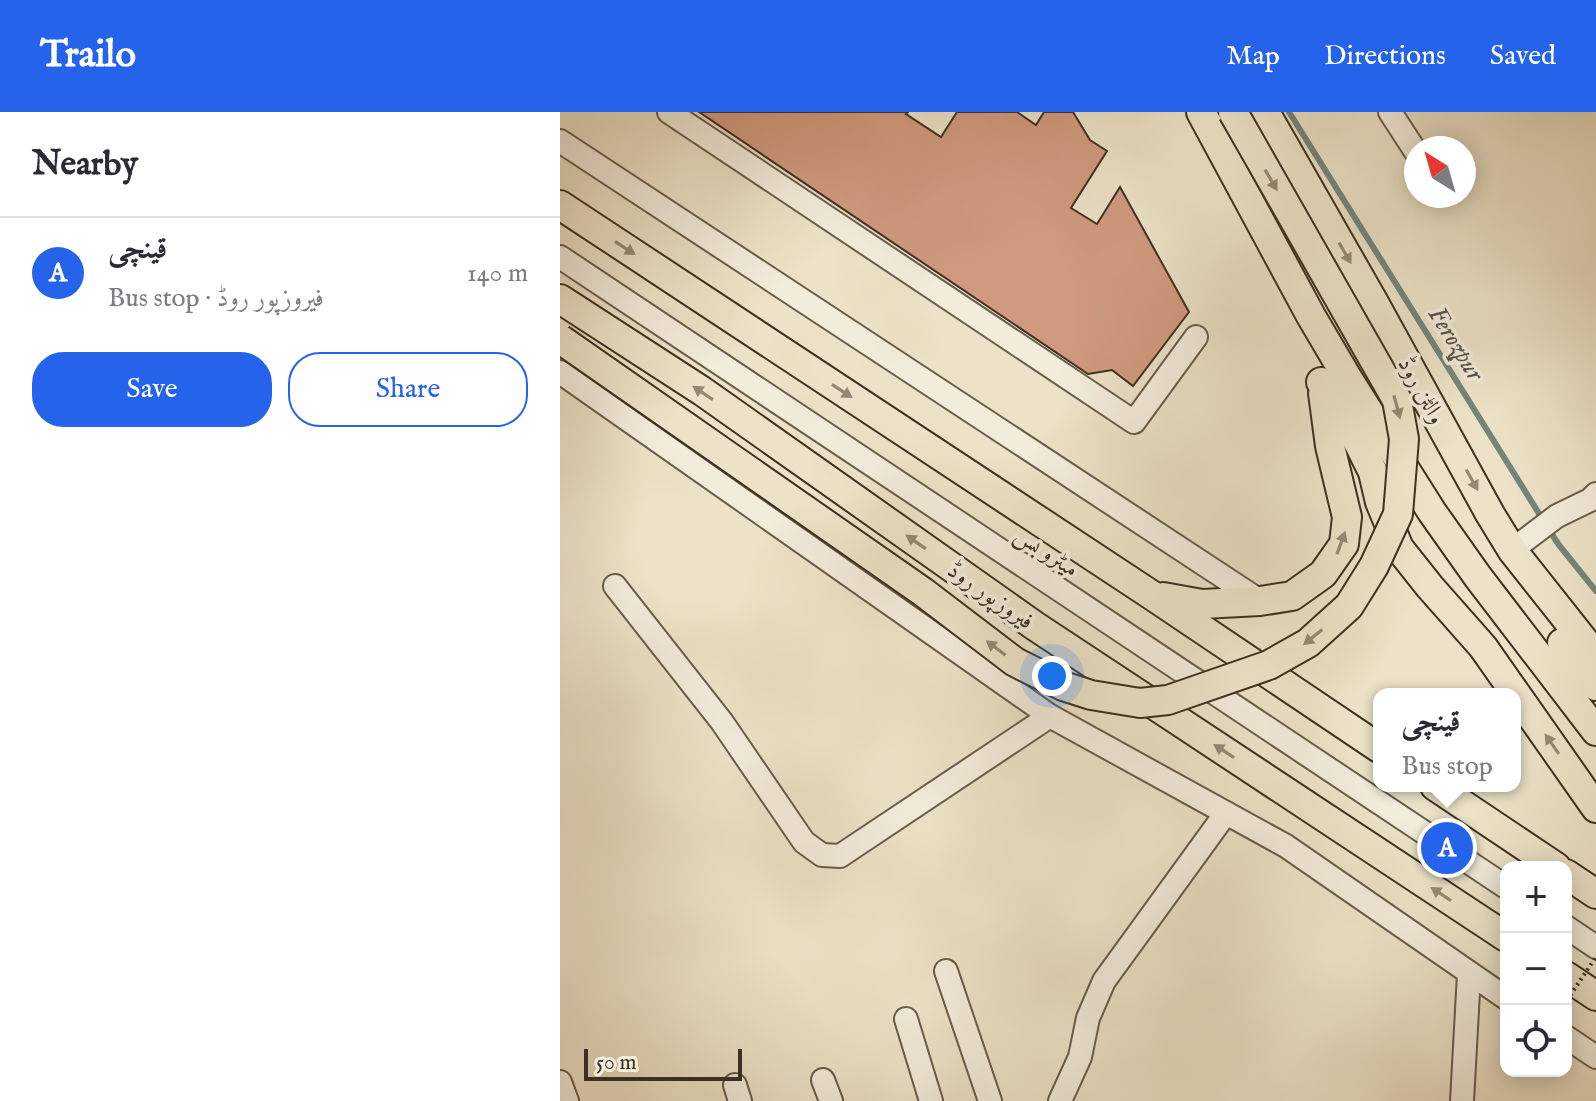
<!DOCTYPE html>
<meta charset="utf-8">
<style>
body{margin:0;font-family:"IM FELL English",Amiri,serif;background:#f7f7f7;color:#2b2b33}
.controls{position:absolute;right:24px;bottom:24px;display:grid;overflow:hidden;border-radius:16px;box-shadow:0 4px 20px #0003}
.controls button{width:72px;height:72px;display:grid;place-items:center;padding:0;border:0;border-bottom:2px solid #e1e1e2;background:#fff;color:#2b2b33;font:40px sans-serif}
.compass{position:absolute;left:844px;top:24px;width:72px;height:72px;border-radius:50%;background:#fff;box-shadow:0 4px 20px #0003;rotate:323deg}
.scale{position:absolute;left:24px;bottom:20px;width:158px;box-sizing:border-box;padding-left:8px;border:4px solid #3d3020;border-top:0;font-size:22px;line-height:28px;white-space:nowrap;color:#3d3020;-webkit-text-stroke:6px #f2ecdb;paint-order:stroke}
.you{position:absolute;left:492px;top:564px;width:28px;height:28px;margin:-20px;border:6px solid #fff;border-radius:50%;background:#1a73e8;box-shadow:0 0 0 12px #1a73e833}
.badge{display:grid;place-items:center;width:52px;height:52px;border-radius:50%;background:#2563eb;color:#fff;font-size:26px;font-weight:700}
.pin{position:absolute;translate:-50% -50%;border:4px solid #fff;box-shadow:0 2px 8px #0006}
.popup{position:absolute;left:813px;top:576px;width:148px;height:104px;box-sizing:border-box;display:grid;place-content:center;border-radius:16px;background:#fff;filter:drop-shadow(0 2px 6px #0005);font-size:26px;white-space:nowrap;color:#7c7c81}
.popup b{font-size:30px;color:#2b2b33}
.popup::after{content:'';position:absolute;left:50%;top:100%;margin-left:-16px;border:16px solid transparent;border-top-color:#fff}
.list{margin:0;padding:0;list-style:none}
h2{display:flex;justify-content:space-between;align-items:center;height:104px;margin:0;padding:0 32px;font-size:34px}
h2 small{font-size:26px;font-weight:400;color:#7c7c81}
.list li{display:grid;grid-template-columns:52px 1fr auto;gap:24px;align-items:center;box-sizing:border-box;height:112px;padding:0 32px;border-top:2px solid #e1e1e2}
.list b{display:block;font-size:30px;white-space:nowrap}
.list p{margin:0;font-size:26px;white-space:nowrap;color:#7c7c81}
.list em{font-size:26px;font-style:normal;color:#7c7c81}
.actions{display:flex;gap:16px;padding:24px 32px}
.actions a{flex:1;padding:18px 0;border:2px solid #2563eb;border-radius:32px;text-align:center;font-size:28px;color:#2563eb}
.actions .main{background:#2563eb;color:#fff}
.icon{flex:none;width:44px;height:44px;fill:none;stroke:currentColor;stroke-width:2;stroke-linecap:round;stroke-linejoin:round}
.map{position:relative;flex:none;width:1036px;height:989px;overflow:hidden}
header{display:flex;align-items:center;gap:48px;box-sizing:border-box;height:112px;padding:0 40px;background:#2563eb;color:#fff}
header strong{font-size:38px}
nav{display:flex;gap:44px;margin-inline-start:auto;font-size:28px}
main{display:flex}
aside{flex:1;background:#fff}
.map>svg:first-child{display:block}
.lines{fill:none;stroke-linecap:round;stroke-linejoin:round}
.stream{stroke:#74857a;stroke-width:6}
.building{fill:#d0997e;stroke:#3d3020;stroke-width:2}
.minor-casing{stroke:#685c4a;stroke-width:26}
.major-casing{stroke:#3d3020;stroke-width:32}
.minor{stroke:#f2ecdb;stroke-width:22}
.major{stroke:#ebe2c7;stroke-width:28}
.major-bridge-casing{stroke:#3d3020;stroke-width:32;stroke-linecap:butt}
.path-bridge{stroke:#3d3020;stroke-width:4;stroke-dasharray:2 4;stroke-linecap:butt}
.major-bridge{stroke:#ebe2c7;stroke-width:28}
.oneway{fill:#948974}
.labels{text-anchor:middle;stroke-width:7;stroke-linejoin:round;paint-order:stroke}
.street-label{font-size:24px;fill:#3d3020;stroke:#f2ecdb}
.water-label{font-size:26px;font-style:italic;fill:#545446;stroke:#f2ecdb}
</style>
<header>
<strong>Trailo</strong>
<nav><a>Map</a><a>Directions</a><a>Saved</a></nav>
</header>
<main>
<aside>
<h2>Nearby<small></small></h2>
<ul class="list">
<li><span class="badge">A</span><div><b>قینچی</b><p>Bus stop · فیروزپور روڈ</p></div><em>140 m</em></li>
</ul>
<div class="actions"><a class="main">Save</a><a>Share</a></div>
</aside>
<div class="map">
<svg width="1036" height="989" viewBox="0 0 1036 989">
<rect width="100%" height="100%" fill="#ebe2c7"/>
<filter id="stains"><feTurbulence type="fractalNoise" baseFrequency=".0025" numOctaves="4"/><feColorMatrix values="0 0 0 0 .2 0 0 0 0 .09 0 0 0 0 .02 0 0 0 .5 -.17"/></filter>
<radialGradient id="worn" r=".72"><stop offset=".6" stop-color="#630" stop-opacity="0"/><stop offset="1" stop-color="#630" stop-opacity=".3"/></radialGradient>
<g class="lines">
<!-- stream -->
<g class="stream">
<polyline points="729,0 983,408"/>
<polyline points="989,418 999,433 1036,479"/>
</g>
</g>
<!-- building -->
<polygon class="building" points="139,0 348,0 346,2 381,25 397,0 457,0 476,13 484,0 513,0 530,28 547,39 511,96 537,112 560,75 629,200 573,274 552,258 528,262"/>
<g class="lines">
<!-- minor casing -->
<g class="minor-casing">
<g id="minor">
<polyline points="109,0 574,310 636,225"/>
<polyline points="830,0 856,40"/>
<polyline points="0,29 700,489"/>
<polyline points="0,145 946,775"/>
<polyline points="0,260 490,604 726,734 946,886"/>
<polyline points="952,438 997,404 1030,388 1036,382"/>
<polyline points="55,474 162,610 244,730 262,743 280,744 490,604"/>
<polyline points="1006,815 1036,835"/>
<polyline points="386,859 430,989"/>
<polyline points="346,907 371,989"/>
<polyline points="1006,925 1036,945"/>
<polyline points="263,968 271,989"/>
<polyline points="0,970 7,989"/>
<polyline points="175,973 180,989"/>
<polyline points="500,989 520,945 528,906 544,869 666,701"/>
<polyline points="902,989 909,862"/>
</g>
</g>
<!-- major casing -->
<g class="major-casing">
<g id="major">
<polyline points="641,0 751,204 788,267 872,400 918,465 1036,619"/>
<polyline points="705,0 813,189 930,402 952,438 1036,544"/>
<polyline points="0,93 590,482 819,636"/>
<polyline points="0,187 142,279 475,514 946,825"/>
<polyline points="761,270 794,322 813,360 820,390 839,436 870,475 923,535 1036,696"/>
<polyline points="603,485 642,492 700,489 732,484 763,462 784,432 787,405 770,334 763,281"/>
<polyline points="1002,531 1036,574"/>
<polyline points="875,674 996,755"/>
<polyline points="1006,762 1036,782"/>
<polyline points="1006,864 1036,884"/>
</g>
</g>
<!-- minor -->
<use href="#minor" class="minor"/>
<!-- major -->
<use href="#major" class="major"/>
<!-- major-bridge casing -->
<g class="major-bridge-casing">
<polyline id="major-bridge" points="0,227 363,480 455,550 503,574 531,583 580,591 608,588 709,553 748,531 789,494 814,454 838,402 844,327 837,288 673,0"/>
</g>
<!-- path-bridge -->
<polyline class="path-bridge" points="1007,888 1036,845"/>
<!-- major-bridge -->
<use href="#major-bridge" class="major-bridge"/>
</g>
<!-- one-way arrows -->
<defs><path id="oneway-solid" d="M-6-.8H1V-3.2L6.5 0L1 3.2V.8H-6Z" transform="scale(2)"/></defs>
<g class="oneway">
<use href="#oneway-solid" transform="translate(711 68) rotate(60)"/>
<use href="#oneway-solid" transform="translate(65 136) rotate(33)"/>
<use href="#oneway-solid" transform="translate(785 141) rotate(60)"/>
<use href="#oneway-solid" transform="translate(282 279) rotate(33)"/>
<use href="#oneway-solid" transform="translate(143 281) rotate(-146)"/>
<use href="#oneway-solid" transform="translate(837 295) rotate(75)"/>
<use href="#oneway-solid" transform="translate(912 368) rotate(61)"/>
<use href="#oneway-solid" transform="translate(356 430) rotate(-145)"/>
<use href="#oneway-solid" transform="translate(781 431) rotate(-70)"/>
<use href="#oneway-solid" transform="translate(753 525) rotate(141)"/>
<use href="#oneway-solid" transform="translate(436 536) rotate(-143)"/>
<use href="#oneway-solid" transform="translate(992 632) rotate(-125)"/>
<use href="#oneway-solid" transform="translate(664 639) rotate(-147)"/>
<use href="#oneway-solid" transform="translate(881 782) rotate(-147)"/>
</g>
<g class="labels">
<!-- street labels -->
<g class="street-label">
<text transform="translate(862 278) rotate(61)" y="8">والٹن روڈ</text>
<text transform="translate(487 439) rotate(34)" y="8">میٹرو بس</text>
<text transform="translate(431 483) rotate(35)" y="8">فیروزپور روڈ</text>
</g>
<!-- water labels -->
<g class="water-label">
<text transform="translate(897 231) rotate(58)" y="9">Ferozpur</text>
</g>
</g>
<rect width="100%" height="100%" filter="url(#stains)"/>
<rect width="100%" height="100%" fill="url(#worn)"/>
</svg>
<div class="controls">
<button>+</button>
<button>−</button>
<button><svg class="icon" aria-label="locate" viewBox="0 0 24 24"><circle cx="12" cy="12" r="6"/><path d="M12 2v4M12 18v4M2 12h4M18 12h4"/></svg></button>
</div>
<svg class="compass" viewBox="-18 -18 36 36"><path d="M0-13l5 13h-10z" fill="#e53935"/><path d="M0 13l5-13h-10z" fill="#7c7c81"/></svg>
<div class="scale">50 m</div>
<div class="you"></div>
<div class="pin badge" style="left:887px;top:736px">A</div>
<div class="popup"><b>قینچی</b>Bus stop</div>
</div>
</main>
